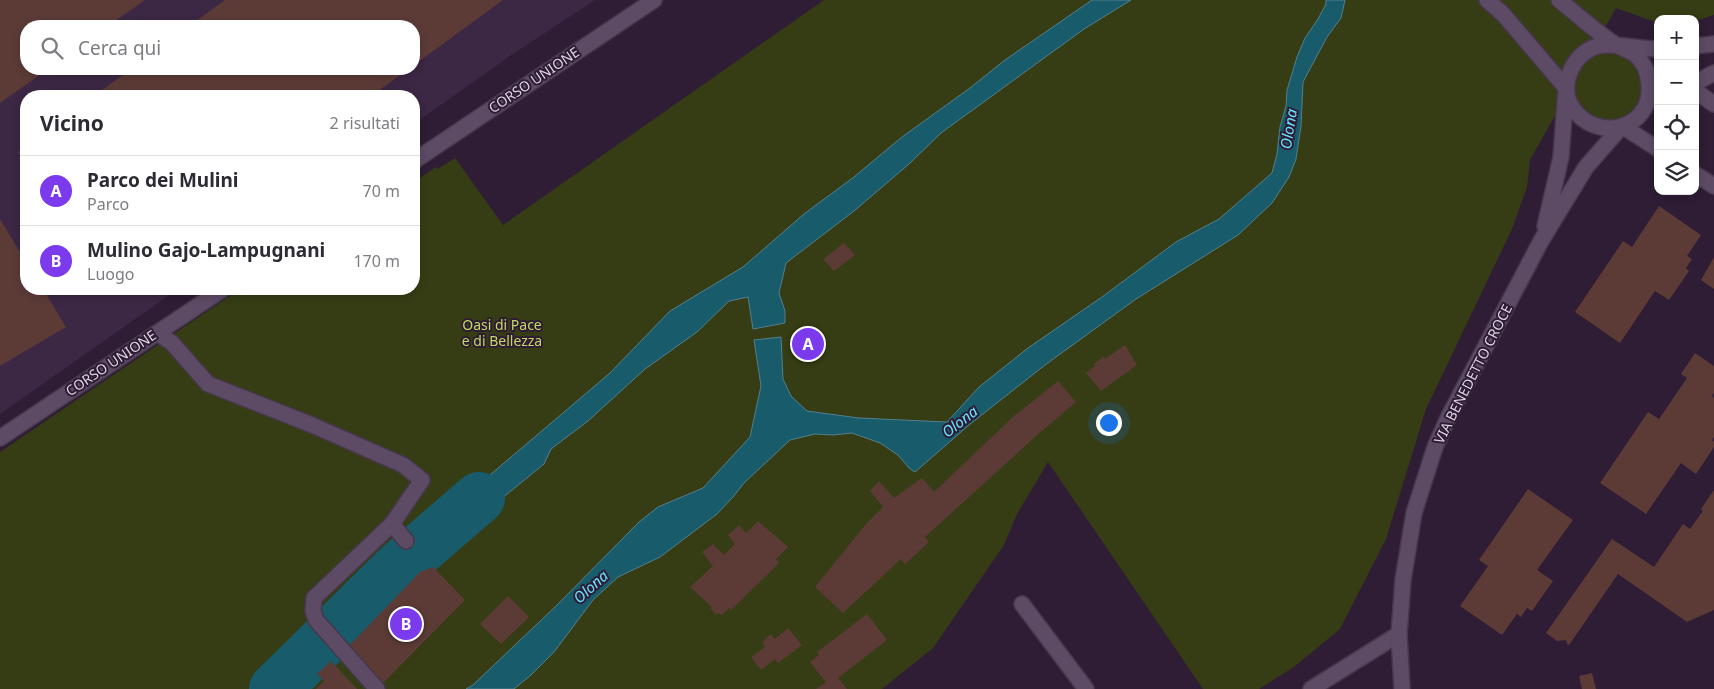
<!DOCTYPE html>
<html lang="it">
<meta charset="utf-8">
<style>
body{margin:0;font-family:"Noto Sans",sans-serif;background:#f2f2f3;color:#2b2b33}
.controls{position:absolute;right:15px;top:15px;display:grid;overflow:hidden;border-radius:10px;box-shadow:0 2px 8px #0003}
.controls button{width:45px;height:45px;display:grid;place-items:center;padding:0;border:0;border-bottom:1px solid #e1e1e2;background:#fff;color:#2b2b33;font:25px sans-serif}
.you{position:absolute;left:1108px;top:422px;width:18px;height:18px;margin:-12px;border:4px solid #fff;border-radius:50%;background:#1a73e8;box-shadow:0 0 0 8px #1a73e833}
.badge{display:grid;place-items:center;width:32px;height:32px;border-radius:50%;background:#7c3aed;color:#fff;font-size:16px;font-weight:700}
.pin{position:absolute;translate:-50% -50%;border:2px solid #fff;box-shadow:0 1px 5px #0006}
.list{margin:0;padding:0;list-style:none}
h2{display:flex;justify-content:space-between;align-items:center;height:65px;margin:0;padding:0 20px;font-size:21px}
h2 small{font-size:16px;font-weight:400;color:#7c7c81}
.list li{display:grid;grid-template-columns:32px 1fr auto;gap:15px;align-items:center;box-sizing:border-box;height:70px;padding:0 20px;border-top:1px solid #e1e1e2}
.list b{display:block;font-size:19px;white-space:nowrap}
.list p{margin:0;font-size:16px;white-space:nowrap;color:#7c7c81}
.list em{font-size:16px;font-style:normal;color:#7c7c81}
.icon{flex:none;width:28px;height:28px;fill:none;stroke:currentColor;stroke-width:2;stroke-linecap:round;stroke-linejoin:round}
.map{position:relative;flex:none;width:1714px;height:689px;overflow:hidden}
.search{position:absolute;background:#fff;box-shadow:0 2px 8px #0003;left:20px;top:20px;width:400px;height:55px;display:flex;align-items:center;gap:12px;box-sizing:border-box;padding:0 18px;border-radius:20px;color:#7c7c81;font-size:19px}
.panel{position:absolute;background:#fff;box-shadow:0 2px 8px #0003;left:20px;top:90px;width:400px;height:205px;border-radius:20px}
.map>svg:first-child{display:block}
.built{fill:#3c2744;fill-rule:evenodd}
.green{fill:#363d14}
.water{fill:#185b6a;stroke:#537f8e}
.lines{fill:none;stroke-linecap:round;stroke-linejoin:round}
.river{stroke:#185b6a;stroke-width:52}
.building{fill:#5c3b37}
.minor-casing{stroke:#46384c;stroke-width:18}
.path{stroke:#6a5b70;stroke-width:3;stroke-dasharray:1 4;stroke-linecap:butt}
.minor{stroke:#5d4b65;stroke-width:15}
.labels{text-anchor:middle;stroke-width:4;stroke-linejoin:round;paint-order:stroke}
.street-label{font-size:14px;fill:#ded4e3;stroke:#2e1d35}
.park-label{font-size:14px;fill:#c3d863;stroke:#2e1d35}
.water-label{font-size:15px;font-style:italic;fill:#68e2ff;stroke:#2e1d35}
</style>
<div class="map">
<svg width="1714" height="689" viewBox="0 0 1714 689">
<rect width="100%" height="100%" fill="#2e1d35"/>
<!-- built -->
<path class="built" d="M0 0H595L513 54 414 124V96H26V289H178L0 414ZM26 26H414V69H26Z"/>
<!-- green -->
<polygon class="green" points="824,0 1714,0 1714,15 1695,21 1695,19 1658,19 1658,23 1616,8 1590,54 1599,51 1624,53 1641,70 1644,94 1633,115 1610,124 1587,118 1570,89 1530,160 1527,187 1512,229 1426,409 1386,539 1340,629 1294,667 1259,689 1203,689 1048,462 1017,514 1004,545 933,648 882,689 0,689 0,452 240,289 252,289 254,292 260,289 414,289 414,182 436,167 438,169 455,158 503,225"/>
<!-- water -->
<g class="water">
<polygon points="1092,0 1131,0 1084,29 941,133 909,164 854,211 786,263 779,293 785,311 785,323 753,329 748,297 729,301 697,332 645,369 588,421 551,449 544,464 501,499 460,526 432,553 417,537 610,373 670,311 743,267 804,214 854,177 902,137 970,88 1005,60"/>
<polygon points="1326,0 1345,0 1341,18 1327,37 1303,82 1301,126 1296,159 1289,177 1272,203 1238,235 1136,299 1045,365 969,425 915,472 909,468 898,455 880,443 852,433 833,435 815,434 790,440 744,483 733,497 717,514 660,557 618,577 593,600 554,652 531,675 514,689 466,689 473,685 557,605 639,522 658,507 703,488 750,437 761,386 754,340 781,337 783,379 791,396 807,411 859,418 947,422 979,387 1028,348 1102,297 1176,242 1219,219 1272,173 1277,154 1280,127 1286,106 1287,90 1297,57 1305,38 1318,19 1326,4"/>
<path d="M403 548 416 564C376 605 339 650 298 689H262L295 658 321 628 346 608Z"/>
</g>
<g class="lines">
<!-- river -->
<polyline class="river" points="275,689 398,568 479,498"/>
</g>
<!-- building -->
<g class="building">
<polygon points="0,0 145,0 108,26 26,26 26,69 48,69 0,103"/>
<polygon points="225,0 503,0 414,65 414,26 189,26"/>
<polygon points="131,69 409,69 371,96 94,96"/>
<polygon points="26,146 26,164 18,152"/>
<polygon points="1659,206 1701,235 1687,256 1692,259 1686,268 1689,271 1669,300 1655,291 1620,343 1575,312 1623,241 1632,247"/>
<polygon points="0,219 26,262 26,289 43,289 66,327 0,366"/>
<polygon points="844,243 855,255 834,271 823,259"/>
<polygon points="1714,257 1714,289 1701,280"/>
<polygon points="1125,345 1137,365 1101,391 1086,373 1095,366 1094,364 1104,356 1105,359"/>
<polygon points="1695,353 1714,366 1714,393 1712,396 1714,398 1714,437 1712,440 1714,442 1714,447 1696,474 1681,463 1646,514 1600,483 1648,412 1659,419 1687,378 1681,374"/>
<polygon points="1058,381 1076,402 1036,436 925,537 929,542 905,564 901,559 843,613 815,587 866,524 883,507 870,491 879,481 894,498 922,478 934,492 1017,413 1017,414"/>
<polygon points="1528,489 1573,520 1537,570 1553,581 1532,611 1527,608 1521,617 1517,614 1502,635 1460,606 1488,566 1479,560"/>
<polygon points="1714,490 1714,610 1687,622 1618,574 1569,645 1567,644 1566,640 1557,641 1546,633 1612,539 1654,567 1683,524 1690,529 1703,511 1701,509"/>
<polygon points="758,521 788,547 776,559 779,563 731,610 729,608 722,615 718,613 716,615 710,608 712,607 690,587 713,566 702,552 713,544 724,555 735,544 728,535 739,525 746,533"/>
<polygon points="433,567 465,600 383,683 347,648 420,572"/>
<polygon points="508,596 529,617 501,644 480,624"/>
<polygon points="867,614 887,640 838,678 847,689 816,689 826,682 810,662 819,655 817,652"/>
<polygon points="788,628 802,645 778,663 775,659 761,670 751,657 765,647 762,642 771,634 775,639"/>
<polygon points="331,661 357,689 316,689 324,681 317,674"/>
<polygon points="1592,673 1596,689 1582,689 1579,676"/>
</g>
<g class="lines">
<!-- minor casing -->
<g class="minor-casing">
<g id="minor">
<polyline points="1487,0 1503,14 1566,88 1561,157 1545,226"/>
<path d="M1559 0C1578 15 1596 32 1616 45 1625 50 1635 51 1641 61 1647 69 1648 76 1649 86 1652 129 1596 144 1572 107 1557 84 1576 46 1605 45 1622 44 1640 49 1658 49"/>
<polyline points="1695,46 1714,44"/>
<polyline points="1695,83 1714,73"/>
<polyline points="1695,91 1714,104"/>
<polyline points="414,161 654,0"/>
<polyline points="1695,174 1714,186"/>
<polyline points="157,333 172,343 208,384 312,425 403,465 422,480 392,524 406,541"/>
<polyline points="0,438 223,289"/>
<polyline points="1022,604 1086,689"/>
<polyline points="377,689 316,620 313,611 314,598 392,524"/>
<polyline points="1311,689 1399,634"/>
<polyline points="1402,689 1399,634 1403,580 1414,513 1435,447 1449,416 1541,241 1586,167 1622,126 1658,149"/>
</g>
</g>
<!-- path -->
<polyline class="path" points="245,294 252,289"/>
<!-- minor -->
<use href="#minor" class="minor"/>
</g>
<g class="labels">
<!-- street labels -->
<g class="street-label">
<text transform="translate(534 80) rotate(-34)" y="5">CORSO UNIONE</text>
<text transform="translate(111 363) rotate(-34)" y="5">CORSO UNIONE</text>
<text transform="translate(1473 374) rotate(-63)" y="5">VIA BENEDETTO CROCE</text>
</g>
<!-- park labels -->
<g class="park-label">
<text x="502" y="330">Oasi di Pace<tspan x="502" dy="16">e di Bellezza</tspan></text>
</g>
<!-- water labels -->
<g class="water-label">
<text transform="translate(1289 129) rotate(-81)" y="5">Olona</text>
<text transform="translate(960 422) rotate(-38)" y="5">Olona</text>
<text transform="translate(591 587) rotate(-42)" y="5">Olona</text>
</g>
</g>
</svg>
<div class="controls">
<button>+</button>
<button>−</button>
<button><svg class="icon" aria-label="locate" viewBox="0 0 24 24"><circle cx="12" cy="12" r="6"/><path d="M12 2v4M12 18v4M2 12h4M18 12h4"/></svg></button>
<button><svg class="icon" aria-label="layers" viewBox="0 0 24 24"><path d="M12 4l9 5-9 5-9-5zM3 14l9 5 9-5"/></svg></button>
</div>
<div class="you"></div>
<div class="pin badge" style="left:808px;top:344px">A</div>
<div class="pin badge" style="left:406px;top:624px">B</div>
<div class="search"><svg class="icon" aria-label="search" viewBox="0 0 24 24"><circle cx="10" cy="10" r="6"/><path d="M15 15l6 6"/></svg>Cerca qui</div>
<section class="panel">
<h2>Vicino<small>2 risultati</small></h2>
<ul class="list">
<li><span class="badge">A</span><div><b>Parco dei Mulini</b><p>Parco</p></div><em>70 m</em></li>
<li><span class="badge">B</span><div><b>Mulino Gajo-Lampugnani</b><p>Luogo</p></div><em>170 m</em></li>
</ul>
</section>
</div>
